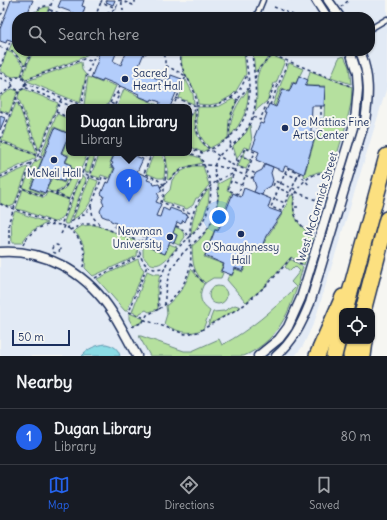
<!DOCTYPE html>
<style>
body{margin:0;font-family:Delius,sans-serif;background:#242831;color:#f1f3f6}
.controls{position:absolute;right:12px;bottom:12px;display:grid;overflow:hidden;border-radius:8px;box-shadow:0 1px 3px #0004}
.controls button{width:36px;height:36px;display:grid;place-items:center;padding:0;border:0;border-bottom:1px solid #363941;background:#171b24;color:#f1f3f6;font:20px sans-serif}
.scale{position:absolute;left:12px;bottom:10px;width:58px;box-sizing:border-box;padding-left:4px;border:2px solid #1b2f5e;border-top:0;font-size:11px;line-height:14px;white-space:nowrap;color:#1b2f5e;-webkit-text-stroke:3px #f6f6f2;paint-order:stroke}
.you{position:absolute;left:219px;top:217px;width:14px;height:14px;margin:-10px;border:3px solid #fff;border-radius:50%;background:#1a73e8;box-shadow:0 0 0 6px #1a73e833}
.badge{display:grid;place-items:center;width:26px;height:26px;border-radius:50%;background:#2563eb;color:#fff;font-size:13px;font-weight:700}
.pin{position:absolute;translate:-50% -33px;filter:drop-shadow(0 1px 2px #0008)}
.pin::after{content:'';position:absolute;top:21px;width:14px;height:12px;background:inherit;clip-path:polygon(0 0,100% 0,50% 100%)}
.popup{position:absolute;left:66px;top:104px;width:126px;height:52px;box-sizing:border-box;display:grid;place-content:center;border-radius:8px;background:#171b24;filter:drop-shadow(0 1px 3px #0005);font-size:13px;white-space:nowrap;color:#9ea1a6}
.popup b{font-size:15px;color:#f1f3f6}
.popup::after{content:'';position:absolute;left:50%;top:100%;margin-left:-8px;border:8px solid transparent;border-top-color:#171b24}
.list{margin:0;padding:0;list-style:none}
h2{display:flex;justify-content:space-between;align-items:center;height:52px;margin:0;padding:0 16px;font-size:17px}
h2 small{font-size:13px;font-weight:400;color:#9ea1a6}
.list li{display:grid;grid-template-columns:26px 1fr auto;gap:12px;align-items:center;box-sizing:border-box;height:56px;padding:0 16px;border-top:1px solid #363941}
.list b{display:block;font-size:15px;white-space:nowrap}
.list p{margin:0;font-size:13px;white-space:nowrap;color:#9ea1a6}
.list em{font-size:13px;font-style:normal;color:#9ea1a6}
.icon{flex:none;width:22px;height:22px;fill:none;stroke:currentColor;stroke-width:2;stroke-linecap:round;stroke-linejoin:round}
.map{position:relative;flex:none;width:387px;height:356px;overflow:hidden}
.search{position:absolute;background:#171b24;box-shadow:0 1px 3px #0004;left:12px;right:12px;top:12px;height:44px;display:flex;align-items:center;gap:10px;box-sizing:border-box;padding:0 14px;border-radius:16px;color:#9ea1a6;font-size:15px}
.sheet{height:108px;background:#171b24}
nav{display:flex;justify-content:space-around;align-items:center;box-sizing:border-box;height:56px;border-top:1px solid #363941;background:#171b24;font-size:11px;color:#9ea1a6}
nav a{display:grid;justify-items:center;gap:2px}
nav .on{color:#2563eb}
.map>svg:first-child{display:block}
.built{fill:#e2eaf5;fill-rule:evenodd}
.green{fill:#b5e09e;stroke:#68887e}
.water{fill:#8bdce5;stroke:#5e97af}
.building{fill:#b3cdfb;stroke:#1b2f5e}
.lines{fill:none;stroke-linecap:round;stroke-linejoin:round}
.lane-casing{stroke:#1b2f5e;stroke-width:7}
.street-casing{stroke:#1b2f5e;stroke-width:11}
.highway-casing{stroke:#1b2f5e;stroke-width:18}
.path{stroke:#1b2f5e;stroke-width:1.5;stroke-dasharray:3 3;stroke-linecap:butt}
.lane{stroke:#f6f6f2;stroke-width:4}
.street{stroke:#f6f6f2;stroke-width:8}
.highway{stroke:#fce080;stroke-width:15}
.poi-dot{fill:#1b2f5e;stroke:#f6f6f2;stroke-width:1.5}
.labels{text-anchor:middle;stroke-width:4;stroke-linejoin:round;paint-order:stroke}
.poi-label{font-size:11px;fill:#1b2f5e;stroke:#f6f6f2;text-anchor:start}
.street-label{font-size:11px;fill:#1b2f5e;stroke:#f6f6f2}
</style>
<div class="map">
<svg width="387" height="356" viewBox="0 0 387 356">
<rect width="100%" height="100%" fill="#f6f6f2"/>
<filter id="ink" filterUnits="userSpaceOnUse"><feTurbulence type="fractalNoise" baseFrequency=".025" numOctaves="2"/><feDisplacementMap in="SourceGraphic" scale="8" xChannelSelector="R" yChannelSelector="G"/><feConvolveMatrix kernelMatrix="1 2 1 2 8 2 1 2 1" color-interpolation-filters="sRGB"/></filter>
<g filter="url(#ink)">
<!-- built -->
<path class="built" d="M0 0H387V87L315 320 303 346 295 356H0ZM17 17H370V51H17ZM69 107H189V153H69Z"/>
<!-- green -->
<g class="green">
<polygon points="45,7 49,7 45,17 30,17 38,10"/>
<polygon points="12,43 17,44 17,51 31,51 25,65 15,53 9,50"/>
<polygon points="7,51 12,53 24,66 21,75 13,77 0,71"/>
<polygon points="33,51 91,51 84,57 26,79 23,76"/>
<path d="M182 51H244L246 74 236 91 231 96 219 103 209 105 198 104C198 89 186 80 182 67 181 62 182 56 182 51Z"/>
<polygon points="253,51 260,51 271,55 255,72"/>
<path d="M273 56 285 61 276 83H274L267 101 255 111C261 87 248 73 273 56Z"/>
<polygon points="344,56 349,67 351,84 331,77 339,58"/>
<polygon points="81,62 82,70 86,75 80,103 27,81"/>
<polygon points="289,63 303,69 296,83 292,82 289,91 282,88 275,106 273,104"/>
<polygon points="310,71 352,87 351,103 347,121 325,121 324,120 325,86 306,86"/>
<polygon points="88,77 102,83 103,81 116,86 109,102 106,106 89,107 84,105"/>
<polygon points="186,80 193,94 194,104 179,98"/>
<polygon points="12,89 18,91 9,113 0,110 0,97"/>
<polygon points="24,89 58,103 39,150 18,97 20,91"/>
<polygon points="124,89 137,95 137,96 158,105 157,107 117,107"/>
<path d="M248 90C249 108 242 123 230 136 229 118 237 103 248 90Z"/>
<polygon points="361,93 364,93 364,111 349,162 343,174"/>
<path d="M233 99 237 101 229 120 228 138 210 148C197 136 196 124 198 107H213L220 106Z"/>
<polygon points="16,103 18,104 37,153 36,154 1,140"/>
<path d="M195 111C194 128 195 137 208 149L202 152 189 146V119Z"/>
<polygon points="57,114 69,119 69,133 54,127 43,155 41,154"/>
<polygon points="325,124 346,125 332,171 318,172 305,177 304,176 317,132"/>
<polygon points="250,125 252,141 250,149 244,147 237,159 233,146 246,133"/>
<polygon points="68,138 69,153 88,153 80,171 70,167 71,164 66,162 69,155 62,153"/>
<polygon points="0,143 0,142 35,155 36,158 0,175"/>
<polygon points="245,149 246,150 243,157 250,161 246,169 238,166"/>
<polygon points="91,153 96,153 89,172 85,173 84,170"/>
<polygon points="100,153 114,153 110,163 111,164 110,167 114,168 110,178 101,175 100,178 91,175"/>
<polygon points="154,153 162,153 165,165 164,178 158,178 146,173"/>
<polygon points="165,153 186,153 200,158 202,163 182,168 169,180 167,179 168,169"/>
<polygon points="40,159 42,159 30,188 44,194 43,195 23,188 33,164"/>
<polygon points="193,166 203,166 209,185 198,198 196,198 193,205 187,209 163,201 165,195 170,190 172,180 182,171"/>
<polygon points="27,167 28,168 14,205 9,207 0,203 0,179"/>
<path d="M69 170 72 171 63 188C58 192 52 194 47 189L52 178 64 183Z"/>
<path d="M73 171 79 175 69 199 56 193C67 191 69 181 73 171Z"/>
<polygon points="83,176 85,177 86,180 68,224 65,224 64,222 81,177"/>
<path d="M231 177 227 190 232 192 217 230 215 229 204 257 223 264 220 272 223 273 221 278H213L205 283C192 270 193 263 192 246 212 231 220 208 218 184Z"/>
<path d="M90 178 98 181C93 196 89 212 73 219Z"/>
<path d="M23 189 44 198 47 193 48 192 69 200C66 209 64 222 54 222L25 211 16 209Z"/>
<path d="M209 189C210 207 203 221 191 235 192 217 197 202 209 189Z"/>
<path d="M291 195 294 196C291 213 297 227 313 235L304 265 291 257 264 287 246 302 227 280 229 275 232 276 235 269 243 272 249 258 257 249 261 250 267 237 281 216Z"/>
<path d="M15 211 47 223C35 229 29 230 22 243H12L11 220Z"/>
<path d="M93 225 102 227 138 242 137 256 93 276 85 268C86 251 86 244 74 231L82 226Z"/>
<polygon points="175,227 182,230 185,237 179,245 174,243 177,235 173,233"/>
<path d="M169 244 177 247C168 257 156 276 143 256V245L165 254Z"/>
<polygon points="138,259 140,265 144,270 127,311 125,311 97,279"/>
<path d="M290 260H292L303 267C292 305 283 338 244 356H150L139 336H141L184 351H192L219 339 222 345C250 330 273 310 296 287L291 282 300 271 295 266 290 271 285 267Z"/>
<path d="M191 269 204 284C198 295 200 304 210 311L203 329C189 336 176 331 164 324L167 314 166 306C178 296 187 284 191 269Z"/>
<polygon points="147,271 154,274 160,274 157,289 158,309 149,312 146,310 140,313 139,315 132,312"/>
<circle cx="218" cy="295" r="9"/>
<polygon points="235,305 241,307 208,325 213,312 224,311"/>
<polygon points="129,313 144,319 142,322 133,326 129,319"/>
</g>
<!-- water -->
<path class="water" d="M106 344C114 346 118 348 120 356H81C88 348 97 345 106 344Z"/>
<!-- building -->
<g class="building">
<polygon points="11,0 33,0 26,17 17,17 16,42 7,39 6,43 0,41 0,29"/>
<polygon points="61,0 84,0 82,6 85,7 82,16 58,7"/>
<polygon points="107,0 115,0 113,5 106,2"/>
<polygon points="101,51 117,51 113,61 121,65 127,51 147,51 146,54 144,53 137,70 165,82 166,78 170,79 171,75 182,79 170,107 159,107 160,102 152,99 151,101 138,96 139,94 103,79 102,82 91,78 98,60 97,59 98,56"/>
<polygon points="299,76 308,80 305,86 325,87 324,106 312,106 311,132 316,133 304,174 285,166 283,171 256,160 259,152 252,149 256,139 254,138 260,123 263,124 267,113 265,113 269,104 276,107 283,89 289,92 293,83 296,84"/>
<polygon points="0,116 5,118 0,130"/>
<polygon points="55,128 69,134 61,153 68,156 65,162 71,165 64,182 51,177 45,193 31,188"/>
<polygon points="115,153 132,153 134,154 133,155 143,159 137,172 149,177 147,180 153,182 154,185 159,184 162,191 157,193 159,196 156,202 161,204 156,216 160,217 163,208 169,211 170,208 188,215 185,222 183,220 181,224 177,222 173,233 177,235 174,243 170,241 165,254 143,245 147,235 129,228 127,233 114,227 116,223 111,221 109,218 107,218 102,216 100,211 102,207 104,205 102,201 104,196 101,194 106,182 109,183 115,168 111,166 113,163 111,162"/>
<polygon points="265,164 273,167 271,173 273,180 271,186 264,190 262,195 254,192 256,187 253,178 256,173 262,170"/>
<polygon points="244,188 271,199 268,208 282,213 266,236 261,249 257,248 249,257 243,271 235,268 232,275 221,271 224,264 205,256 215,230 218,231 233,193 241,197"/>
</g>
<g class="lines">
<!-- lane casing -->
<g class="lane-casing">
<g id="lane">
<polyline points="256,17 263,0"/>
<polyline points="370,29 387,19"/>
</g>
</g>
<!-- street casing -->
<g class="street-casing">
<g id="street">
<polyline points="316,0 327,17"/>
<polyline points="328,0 340,17"/>
<path d="M0 252C43 249 83 271 108 306 119 321 127 339 137 356"/>
<polyline points="258,356 279,339 288,327 301,298 355,121 358,89 357,73 350,51"/>
<path d="M276 356C293 342 302 323 310 303L365 121C369 96 370 76 360 51"/>
</g>
</g>
<!-- highway casing -->
<g class="highway-casing">
<g id="highway">
<polyline points="345,311 387,156"/>
<polyline points="363,311 387,219"/>
<polyline points="317,356 343,297"/>
<polyline points="334,356 342,324"/>
<polyline points="351,356 355,341"/>
<polyline points="363,356 365,341"/>
</g>
</g>
<!-- path -->
<g class="path">
<polyline points="102,0 101,2 116,8 113,17"/>
<polyline points="119,0 133,5 135,3 135,0"/>
<path d="M122 2C121 7 125 11 123 17"/>
<polyline points="274,7 298,17"/>
<polyline points="341,7 349,0"/>
<polyline points="50,10 70,17"/>
<polyline points="51,12 57,17"/>
<path d="M0 15C6 11 5 7 4 0"/>
<polyline points="29,17 41,7 50,5"/>
<polyline points="46,17 53,0"/>
<polyline points="95,17 101,2"/>
<polyline points="102,17 116,8 119,0"/>
<polyline points="152,17 155,17"/>
<polyline points="0,47 13,52 25,65"/>
<polyline points="32,51 21,77 25,81 24,87 73,107"/>
<polyline points="159,51 165,56 165,65 186,76 173,107"/>
<path d="M180 51C179 71 189 76 195 94 198 104 195 114 196 124 197 146 220 156 236 167"/>
<polyline points="263,51 350,86"/>
<polyline points="0,67 10,42"/>
<polyline points="0,73 13,78"/>
<circle cx="19" cy="83" r="7"/>
<polyline points="0,78 12,83"/>
<polyline points="255,78 258,69 273,55"/>
<polyline points="25,80 84,59 93,62"/>
<polyline points="25,83 86,107"/>
<polyline points="117,94 120,86"/>
<polyline points="0,95 13,86"/>
<polyline points="16,97 39,153"/>
<polyline points="176,98 196,106"/>
<polyline points="231,98 241,88 247,75"/>
<polyline points="110,103 115,93 119,94 115,105"/>
<polyline points="270,105 288,61"/>
<polyline points="321,106 321,122 347,123"/>
<polyline points="81,107 87,74 97,51"/>
<polyline points="107,107 110,103 115,105 115,107"/>
<polyline points="0,111 10,115"/>
<polyline points="56,112 69,118"/>
<polyline points="189,116 196,106 214,106 231,98 239,100"/>
<polyline points="253,117 260,120 275,84 278,85"/>
<polyline points="313,133 321,122"/>
<polyline points="0,139 20,89"/>
<polyline points="0,141 43,158"/>
<path d="M189 148 202 153C232 141 251 122 249 88 249 76 246 63 245 51"/>
<polyline points="90,153 61,225 68,228 98,153"/>
<polyline points="138,153 150,158"/>
<polyline points="152,153 144,173 158,180 164,185"/>
<polyline points="164,153 166,161 166,174 164,185 164,194 161,202 193,214"/>
<polyline points="135,156 136,153"/>
<polyline points="244,157 251,160"/>
<path d="M69 168 101 180C93 200 92 214 70 222"/>
<polyline points="234,171 252,178 254,173 236,166"/>
<polyline points="285,173 297,178 299,173"/>
<polyline points="233,175 228,190 238,194 255,152 245,148 238,162"/>
<polyline points="0,177 31,163"/>
<polyline points="297,178 281,211 271,207 287,168 300,174 309,185"/>
<polyline points="101,180 102,177 110,180"/>
<polyline points="234,182 241,185"/>
<path d="M160 187C168 182 172 176 180 171 197 160 216 166 235 170"/>
<polyline points="22,188 31,163 36,160 62,97"/>
<polyline points="296,192 321,202"/>
<polyline points="55,194 71,200"/>
<polyline points="295,195 273,186 275,181 297,190"/>
<polyline points="275,199 285,203"/>
<polyline points="0,204 54,223"/>
<polyline points="91,206 93,217 99,224"/>
<polyline points="295,207 301,207"/>
<path d="M176 226C183 229 186 231 188 239"/>
<path d="M68 228C81 237 89 253 82 269"/>
<polyline points="70,230 83,224 94,224 141,242"/>
<path d="M313 233C278 218 294 170 331 172"/>
<polyline points="61,234 65,226"/>
<path d="M144 234C139 246 137 256 147 266L129 312 145 318V320L185 334 198 332 244 305 270 282 291 258 303 265"/>
<path d="M9 244V221L22 188 43 196 47 191C65 198 67 183 73 169"/>
<circle cx="56" cy="249" r="4"/>
<path d="M23 245C30 230 45 222 61 225"/>
<polyline points="191,264 197,276 205,284"/>
<polyline points="147,266 154,269 165,268"/>
<polyline points="95,278 140,256"/>
<path d="M165 305C164 284 170 265 186 250 194 242 203 236 209 226 215 215 219 201 218 188 217 180 213 172 215 164 218 152 230 148 238 140 264 114 254 84 252 51"/>
<path d="M159 309C175 298 187 284 190 265 192 254 190 243 190 231 191 205 207 181 233 174L238 162C224 140 226 104 249 88"/>
<path d="M132 327 143 322 147 315 159 309C157 289 161 270 173 253 179 246 186 241 193 234 206 221 213 202 210 183 209 175 204 166 201 157L189 153"/>
</g>
<!-- lane -->
<use href="#lane" class="lane"/>
<!-- street -->
<use href="#street" class="street"/>
<!-- highway -->
<use href="#highway" class="highway"/>
</g>
</g>
<!-- markers -->
<g class="poi-dot">
<circle cx="125" cy="79" r="4"/>
<circle cx="285" cy="128" r="4"/>
<circle cx="54" cy="160" r="4"/>
<circle cx="241" cy="234" r="4"/>
<circle cx="170" cy="237" r="4"/>
</g>
<g class="labels">
<!-- poi labels -->
<g class="poi-label">
<text x="133" y="77">Sacred<tspan x="133" dy="13">Heart Hall</tspan></text>
<text x="293" y="126">De Mattias Fine<tspan x="293" dy="13">Arts Center</tspan></text>
<text x="54" y="177" text-anchor="middle">McNeil Hall</text>
<text x="162" y="235" text-anchor="end">Newman<tspan x="162" dy="13">University</tspan></text>
<text x="241" y="251" text-anchor="middle">O'Shaughnessy<tspan x="241" dy="13">Hall</tspan></text>
</g>
<!-- street labels -->
<g class="street-label">
<text transform="translate(317 207) rotate(-73)" y="4">West McCormick Street</text>
</g>
</g>
</svg>
<div class="controls">
<button><svg class="icon" aria-label="locate" viewBox="0 0 24 24"><circle cx="12" cy="12" r="6"/><path d="M12 2v4M12 18v4M2 12h4M18 12h4"/></svg></button>
</div>
<div class="scale">50 m</div>
<div class="you"></div>
<div class="pin badge" style="left:129px;top:202px">1</div>
<div class="popup"><b>Dugan Library</b>Library</div>
<div class="search"><svg class="icon" aria-label="search" viewBox="0 0 24 24"><circle cx="10" cy="10" r="6"/><path d="M15 15l6 6"/></svg>Search here</div>
</div>
<section class="sheet">
<h2>Nearby<small></small></h2>
<ul class="list">
<li><span class="badge">1</span><div><b>Dugan Library</b><p>Library</p></div><em>80 m</em></li>
</ul>
</section>
<nav>
<a class="on"><svg class="icon" aria-label="map" viewBox="0 0 24 24"><path d="M3 6l6-2 6 2 6-2v14l-6 2-6-2-6 2zM9 4v14M15 6v14"/></svg>Map</a>
<a><svg class="icon" aria-label="directions" viewBox="0 0 24 24"><path d="M12 3l9 9-9 9-9-9zM9 14v-3h6M13 9l2 2-2 2"/></svg>Directions</a>
<a><svg class="icon" aria-label="saved" viewBox="0 0 24 24"><path d="M7 4h10v16l-5-4-5 4z"/></svg>Saved</a>
</nav>
